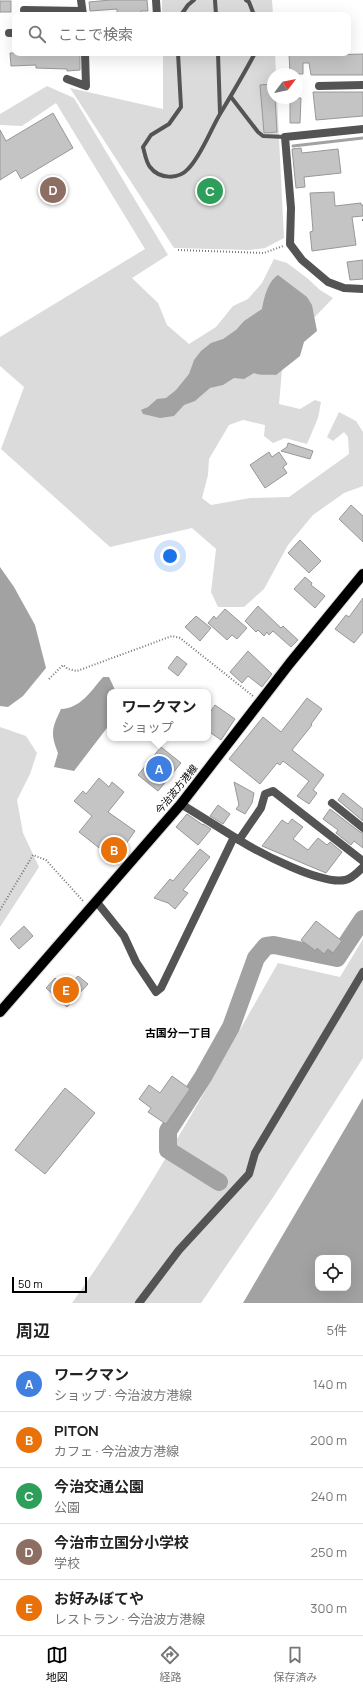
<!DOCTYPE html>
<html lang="ja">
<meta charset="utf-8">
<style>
body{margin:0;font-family:Manrope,"Noto Sans JP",sans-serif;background:#f2f2f2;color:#222}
.controls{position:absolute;right:12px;bottom:12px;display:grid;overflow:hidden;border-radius:8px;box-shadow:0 4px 16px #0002}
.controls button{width:36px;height:36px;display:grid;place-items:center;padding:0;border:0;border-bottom:1px solid #e0e0e0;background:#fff;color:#222;font:20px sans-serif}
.compass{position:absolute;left:267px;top:68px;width:36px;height:36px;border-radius:50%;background:#fff;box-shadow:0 4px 16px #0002;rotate:58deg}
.scale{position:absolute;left:12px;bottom:10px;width:75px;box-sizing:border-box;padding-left:4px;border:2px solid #000;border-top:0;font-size:11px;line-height:14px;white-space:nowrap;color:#000;-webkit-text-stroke:3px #fff;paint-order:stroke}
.you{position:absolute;left:170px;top:556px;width:14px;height:14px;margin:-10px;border:3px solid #fff;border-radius:50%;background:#1a73e8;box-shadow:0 0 0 6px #1a73e833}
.badge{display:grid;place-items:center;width:26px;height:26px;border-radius:50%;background:#000;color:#fff;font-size:13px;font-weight:700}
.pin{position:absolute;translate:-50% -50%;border:2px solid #fff;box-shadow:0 1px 4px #0006}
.popup{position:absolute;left:107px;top:689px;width:104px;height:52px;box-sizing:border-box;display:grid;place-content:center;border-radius:8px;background:#fff;filter:drop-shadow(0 1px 3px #0005);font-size:13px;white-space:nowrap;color:#767676}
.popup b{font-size:15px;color:#222}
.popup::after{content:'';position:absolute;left:50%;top:100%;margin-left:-8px;border:8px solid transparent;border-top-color:#fff}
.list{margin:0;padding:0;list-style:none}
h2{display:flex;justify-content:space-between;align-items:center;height:52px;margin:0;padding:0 16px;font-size:17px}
h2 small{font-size:13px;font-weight:400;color:#767676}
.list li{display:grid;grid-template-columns:26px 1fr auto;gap:12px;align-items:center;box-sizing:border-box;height:56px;padding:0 16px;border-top:1px solid #e0e0e0}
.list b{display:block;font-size:15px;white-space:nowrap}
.list p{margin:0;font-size:13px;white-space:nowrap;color:#767676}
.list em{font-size:13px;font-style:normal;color:#767676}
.icon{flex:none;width:22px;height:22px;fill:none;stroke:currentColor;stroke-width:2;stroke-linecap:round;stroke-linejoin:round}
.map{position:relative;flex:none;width:363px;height:1303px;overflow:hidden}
.search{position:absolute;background:#fff;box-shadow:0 4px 16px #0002;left:12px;right:12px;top:12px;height:44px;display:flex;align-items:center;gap:10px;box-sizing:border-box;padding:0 14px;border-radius:8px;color:#767676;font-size:15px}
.sheet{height:332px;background:#fff}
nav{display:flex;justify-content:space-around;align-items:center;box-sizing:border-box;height:56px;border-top:1px solid #e0e0e0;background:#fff;font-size:11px;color:#767676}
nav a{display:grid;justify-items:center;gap:2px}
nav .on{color:#000}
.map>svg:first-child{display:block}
.green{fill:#dbdbdb}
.water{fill:#a2a2a2;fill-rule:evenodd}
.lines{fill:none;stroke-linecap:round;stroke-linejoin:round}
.stream{stroke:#a2a2a2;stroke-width:3}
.river{stroke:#a2a2a2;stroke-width:18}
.building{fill:#c4c4c4;stroke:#989898}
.primary-casing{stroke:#dbdbdb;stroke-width:12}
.path{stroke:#767676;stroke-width:2;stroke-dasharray:1 2;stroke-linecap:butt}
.lane{stroke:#545454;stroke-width:4}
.street{stroke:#545454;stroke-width:8}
.primary{stroke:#000;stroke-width:10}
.labels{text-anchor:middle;stroke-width:3.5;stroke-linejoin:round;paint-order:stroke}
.street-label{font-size:10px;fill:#000;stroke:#fff}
.neighbourhood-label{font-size:11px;font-weight:bold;fill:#000;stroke:#fff}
</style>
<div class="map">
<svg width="363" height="1303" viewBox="0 0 363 1303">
<rect width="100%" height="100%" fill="#fff"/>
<!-- green -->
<g class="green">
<polygon points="162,0 272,0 273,15 162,15"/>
<polygon points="163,53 275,53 276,74 273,74 273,98 277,98 284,238 265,248 249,250 174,248 70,88 163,109"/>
<polygon points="47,86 74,98 168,255 132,278 158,303 167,325 189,344 216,327 233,306 248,299 262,283 274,259 287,263 307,278 320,290 333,298 310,322 283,359 279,404 300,409 315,400 321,402 318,418 307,444 285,438 273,443 264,436 265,425 243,420 229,425 209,459 208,475 202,498 211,505 250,498 289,497 349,454 348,437 344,432 333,441 327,437 339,412 356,421 363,432 363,486 344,493 313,515 288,545 264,589 244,607 218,607 211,592 216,549 192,528 110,547 1,449 24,387 0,366 0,337 145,249 56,103 22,126 0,125 0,114"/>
<polygon points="0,727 26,736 37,753 30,774 17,800 23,833 39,867 0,927"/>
<path d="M363 939V1058L274 1196 201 1303H72C149 1195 212 1078 278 963L340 977Z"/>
</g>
<!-- water -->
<g class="water">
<path d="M278 275 307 297 312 305 317 331 304 342 300 356 276 375C269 374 261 376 254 373L244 379 234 378 223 385 210 388 195 401 184 405 174 416 160 418 143 414 141 410 148 407 157 399 166 398 176 390 189 374 194 360 201 351 211 343 223 339 236 330 244 321 262 309C264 298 268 281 278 275Z"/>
<polygon points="0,567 14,587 35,625 46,668 23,696 8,707 0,706"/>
<path d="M103 677H109L116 692H110V724L74 771 54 767 58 753C50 733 52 728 61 709 81 708 91 691 103 677Z"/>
<path d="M363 1098V1303H243ZM318 1258H348V1288H318Z"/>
</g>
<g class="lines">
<!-- stream -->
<polyline class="stream" points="293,146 363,138"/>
<!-- river -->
<polyline class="river" points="219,1182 168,1150 168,1131 203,1077 231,1027 256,958 266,946 274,945 337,958 363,919"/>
</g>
<!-- building -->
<g class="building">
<polygon points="110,0 147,0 148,11 141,11 141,14 131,15 117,15 117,9 90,11 89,2"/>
<rect x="0" y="1" width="11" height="11"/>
<polygon points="10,53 80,53 80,70 67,71 67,69 36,68 36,65 11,66"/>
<polygon points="289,53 314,53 314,54 328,55 363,54 363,75 311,75 309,63 303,63 303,74 290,74"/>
<polygon points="273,84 273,98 275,98 277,132 264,133 260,85"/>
<polygon points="313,92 363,92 363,116 316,120"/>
<polygon points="290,98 301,98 300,123 290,123"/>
<polygon points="53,113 73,148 21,179 16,170 0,180 0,130 6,141"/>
<polygon points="301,148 302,153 338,149 341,173 304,177 305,187 296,188 292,149"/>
<polygon points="334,192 335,206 361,203 361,205 363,205 363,216 352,217 356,245 312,251 310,232 313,231 310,193"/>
<polygon points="363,260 363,279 350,280 347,262"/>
<polygon points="288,443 313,451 310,459 281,451 287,447"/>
<polygon points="269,452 272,457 279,452 287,464 283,467 287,473 265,488 250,465"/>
<polygon points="351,505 363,516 363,542 339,519"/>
<polygon points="300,540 321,561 309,573 288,553"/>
<polygon points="305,577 312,583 311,585 325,596 315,608 294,589"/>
<polygon points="363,598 363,632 354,643 335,629 346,615 349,617"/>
<polygon points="258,606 281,628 283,626 298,640 291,647 273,631 269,635 267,632 264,636 258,630 256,632 245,621"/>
<polygon points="225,609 247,628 237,639 232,635 227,640 208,623 214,616 216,619"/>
<polygon points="196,616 211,628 200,641 185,627"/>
<polygon points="248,651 272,674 262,687 248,676 242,683 230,672"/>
<polygon points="177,656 187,664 178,676 168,668"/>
<polygon points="307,698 322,709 311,724 312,725 292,750 324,775 313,790 317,793 309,804 297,796 309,781 283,761 280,765 277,763 260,784 229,759 263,717 281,732"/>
<polygon points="215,705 235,719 221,740 208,731 208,715"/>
<polygon points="161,747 181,763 158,791 138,775"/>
<polygon points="99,778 109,787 112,782 124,792 108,812 135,831 123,848 126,850 117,862 79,832 92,816 74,801 83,791 86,794"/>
<polygon points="234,782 254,793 252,803 245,814 236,809 239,805"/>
<polygon points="343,793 363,809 363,821 338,800"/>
<polygon points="218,805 230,814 223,824 210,816"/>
<polygon points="330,809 360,832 363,833 363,848 354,841 351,845 336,833 338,830 323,819"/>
<polygon points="187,814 203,825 203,824 211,829 198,845 176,827"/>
<polygon points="292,819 303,827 293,839 308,850 318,838 327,845 330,842 342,852 326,873 262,846 282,820 288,824"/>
<polygon points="200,849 210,857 183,890 188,893 175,909 168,903 154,898 170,879 173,881"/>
<polygon points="316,921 342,941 333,953 328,949 324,954 317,948 316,951 301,940"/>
<polygon points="24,926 33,936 19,949 10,939"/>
<polygon points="78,976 88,984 67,1007 46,988 55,978 66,987"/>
<polygon points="172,1076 190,1089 166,1124 148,1112 151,1108 139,1099 149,1085 160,1093"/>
<polygon points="65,1088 95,1113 45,1174 15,1150"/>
</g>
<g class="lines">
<!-- primary casing -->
<g class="primary-casing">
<polyline id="primary" points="0,1012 181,804 290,663 363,574"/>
</g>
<!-- path -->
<g class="path">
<polyline points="362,220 363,220"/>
<polyline points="178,250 264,253 283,246"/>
<polyline points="49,679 63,665 68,669 77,671 172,636 180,638 253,696"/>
<polyline points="0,910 33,855 46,860 84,902"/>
</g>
<!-- lane -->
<g class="lane">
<polyline points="215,0 216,15"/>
<polyline points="246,0 249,2 254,15"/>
<polyline points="181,15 188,5 194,0"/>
<path d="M178 53 181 107 169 124 151 135 143 147C145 154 146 162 150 167 159 179 178 180 188 169 201 156 210 131 220 114 232 94 244 74 255 53"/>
<polyline points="218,53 220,113"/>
<polyline points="231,97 258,132 263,136 285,137"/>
</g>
<!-- street -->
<g class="street">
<polyline points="81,0 83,15"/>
<polyline points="156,0 157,15"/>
<polyline points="24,10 82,11"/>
<polyline points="9,33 15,33"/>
<polyline points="67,79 86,86 85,53"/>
<polyline points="319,86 363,85"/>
<polyline points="363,129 285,137 291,208 290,244 302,260 328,282 344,288 363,289"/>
<polyline points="332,803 363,828"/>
<polyline points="181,804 239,840 261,808 265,794 273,791 363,861"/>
<path d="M239 840C260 853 321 885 345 880 352 879 358 872 363 867"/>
<polyline points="96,901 124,936 136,962 156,992 161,988 234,837"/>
<polyline points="139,1303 179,1250 249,1174 255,1153 363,972"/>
</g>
<!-- primary -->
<use href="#primary" class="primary"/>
</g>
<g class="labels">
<!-- street labels -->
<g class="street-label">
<text transform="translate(176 789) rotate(-51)" y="4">今治波方港線</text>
</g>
<!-- neighbourhood labels -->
<g class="neighbourhood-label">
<text x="178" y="1037">古国分一丁目</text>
</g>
</g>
</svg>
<div class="controls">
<button><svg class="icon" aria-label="locate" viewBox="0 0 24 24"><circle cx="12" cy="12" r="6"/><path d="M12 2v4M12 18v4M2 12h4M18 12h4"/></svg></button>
</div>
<svg class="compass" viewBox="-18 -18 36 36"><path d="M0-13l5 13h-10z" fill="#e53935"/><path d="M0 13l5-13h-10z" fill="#767676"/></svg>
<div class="scale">50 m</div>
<div class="you"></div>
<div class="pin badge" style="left:159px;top:769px;background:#3f7fe0">A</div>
<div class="popup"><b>ワークマン</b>ショップ</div>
<div class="pin badge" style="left:114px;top:850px;background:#e8710a">B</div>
<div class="pin badge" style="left:210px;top:191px;background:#2e9e5b">C</div>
<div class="pin badge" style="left:53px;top:190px;background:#8d6e63">D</div>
<div class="pin badge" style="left:66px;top:990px;background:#e8710a">E</div>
<div class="search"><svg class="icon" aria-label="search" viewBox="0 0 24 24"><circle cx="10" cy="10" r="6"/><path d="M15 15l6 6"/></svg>ここで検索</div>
</div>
<section class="sheet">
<h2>周辺<small>5件</small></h2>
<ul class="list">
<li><span class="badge" style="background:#3f7fe0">A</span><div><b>ワークマン</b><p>ショップ · 今治波方港線</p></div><em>140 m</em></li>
<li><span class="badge" style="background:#e8710a">B</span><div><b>PITON</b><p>カフェ · 今治波方港線</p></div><em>200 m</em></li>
<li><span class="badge" style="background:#2e9e5b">C</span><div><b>今治交通公園</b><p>公園</p></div><em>240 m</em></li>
<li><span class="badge" style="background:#8d6e63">D</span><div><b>今治市立国分小学校</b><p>学校</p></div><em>250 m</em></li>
<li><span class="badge" style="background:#e8710a">E</span><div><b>お好みぼてや</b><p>レストラン · 今治波方港線</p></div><em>300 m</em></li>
</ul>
</section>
<nav>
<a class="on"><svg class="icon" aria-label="map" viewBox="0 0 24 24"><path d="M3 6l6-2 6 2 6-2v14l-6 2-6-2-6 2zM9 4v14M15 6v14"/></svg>地図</a>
<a><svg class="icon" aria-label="directions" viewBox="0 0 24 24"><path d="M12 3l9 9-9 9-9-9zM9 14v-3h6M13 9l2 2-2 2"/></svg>経路</a>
<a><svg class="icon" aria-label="saved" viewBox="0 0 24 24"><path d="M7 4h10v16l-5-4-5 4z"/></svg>保存済み</a>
</nav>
